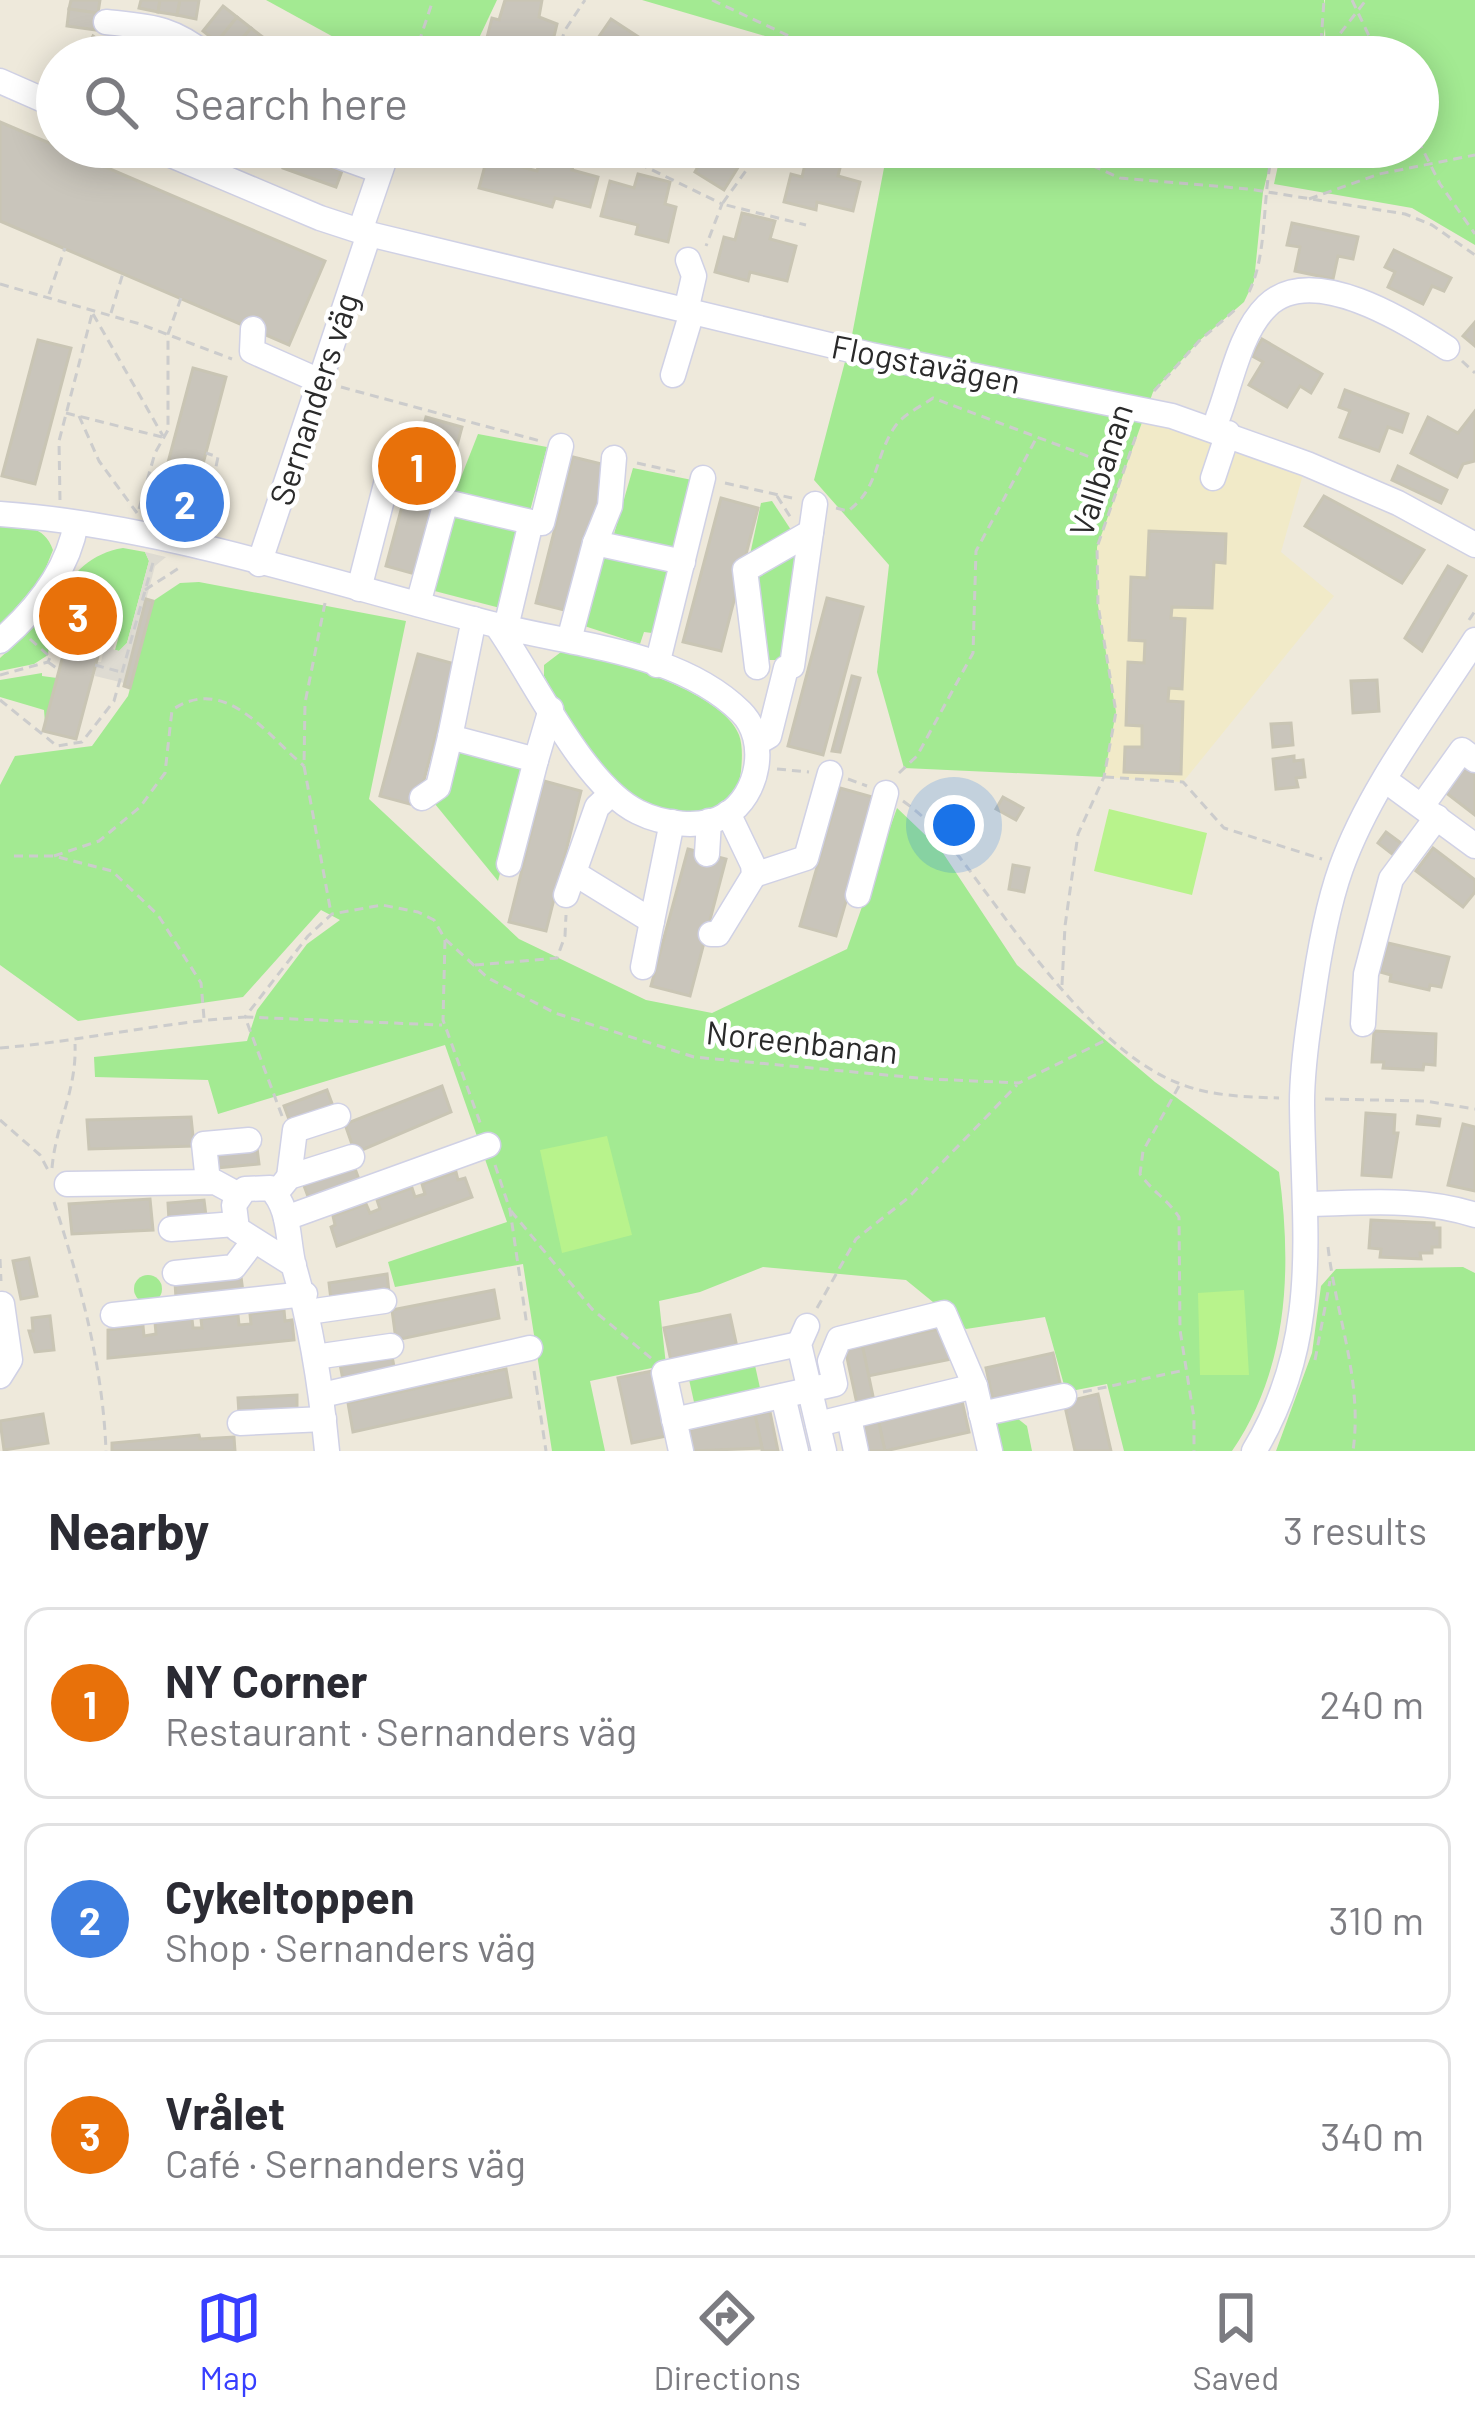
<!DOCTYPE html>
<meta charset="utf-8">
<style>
body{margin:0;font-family:Barlow,sans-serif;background:#f2f2f3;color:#2b2b33}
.you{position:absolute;left:954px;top:825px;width:42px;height:42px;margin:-30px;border:9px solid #fff;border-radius:50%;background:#1a73e8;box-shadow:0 0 0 18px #1a73e833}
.badge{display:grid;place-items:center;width:78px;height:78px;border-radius:50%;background:#373eff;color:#fff;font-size:39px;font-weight:700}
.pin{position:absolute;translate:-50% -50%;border:6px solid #fff;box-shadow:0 3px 12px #0006}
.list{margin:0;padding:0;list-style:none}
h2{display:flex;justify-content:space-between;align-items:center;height:156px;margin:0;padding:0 48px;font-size:51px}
h2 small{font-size:39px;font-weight:400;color:#7c7c81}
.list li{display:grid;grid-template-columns:78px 1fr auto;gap:36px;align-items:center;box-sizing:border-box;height:192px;margin:0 24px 24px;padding:0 24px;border:3px solid #e1e1e2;border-radius:24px}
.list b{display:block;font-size:45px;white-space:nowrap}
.list p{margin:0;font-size:39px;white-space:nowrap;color:#7c7c81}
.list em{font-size:39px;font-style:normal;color:#7c7c81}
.icon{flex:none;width:66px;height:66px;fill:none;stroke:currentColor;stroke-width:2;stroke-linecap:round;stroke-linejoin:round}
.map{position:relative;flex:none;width:1475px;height:1451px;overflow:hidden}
.search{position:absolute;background:#fff;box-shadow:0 6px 30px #0003;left:36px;right:36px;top:36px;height:132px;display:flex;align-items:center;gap:30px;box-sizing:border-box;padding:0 42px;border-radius:66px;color:#7c7c81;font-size:45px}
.sheet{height:804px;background:#fff}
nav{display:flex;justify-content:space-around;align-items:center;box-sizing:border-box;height:168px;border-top:3px solid #e1e1e2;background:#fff;font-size:33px;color:#7c7c81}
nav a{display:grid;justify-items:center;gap:6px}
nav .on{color:#373eff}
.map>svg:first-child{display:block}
.education{fill:#f1eac8}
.green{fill:#a3ea92}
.pitch{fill:#b8f38c}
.plaza{fill:#dedbd2}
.building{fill:#c9c5bb;stroke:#c9c5b4;stroke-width:3}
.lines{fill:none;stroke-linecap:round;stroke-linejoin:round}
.minor-casing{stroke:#d0d1e5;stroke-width:27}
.path{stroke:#ccc;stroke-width:3;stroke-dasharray:9 6;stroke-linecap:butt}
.minor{stroke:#fff;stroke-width:24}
.labels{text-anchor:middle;stroke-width:9;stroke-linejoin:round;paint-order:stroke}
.street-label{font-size:33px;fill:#2a2a2a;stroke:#fff}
</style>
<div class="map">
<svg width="1475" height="1451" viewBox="0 0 1475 1451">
<rect width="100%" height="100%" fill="#eee9db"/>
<!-- education -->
<polygon class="education" points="1144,417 1304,471 1281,552 1334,596 1183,782 1104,777 1116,712 1098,605 1097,547"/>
<!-- green -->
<g class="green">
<polygon points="266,0 497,0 470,57 370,57"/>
<polygon points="642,0 1324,0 1325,6 1325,0 1475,0 1475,245 1412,208 1274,184 1282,147 1418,147 1418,57 1326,57 1325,28 1320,57 807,57 765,36"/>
<polygon points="888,147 1274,147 1263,192 1254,281 1244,302 1199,341 1153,392 1097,547 1098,605 1116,712 1104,777 904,768 877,672 889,565 814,480 852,335"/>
<polygon points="478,434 547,447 530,511 454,495"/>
<polygon points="633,468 692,480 674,548 614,534"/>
<polygon points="772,501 795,536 748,564 761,503"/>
<polygon points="445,508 525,528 504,609 423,588"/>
<path d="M0 526C23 527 44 524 53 550L42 577 0 626Z"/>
<polygon points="808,537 787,660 766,660 749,575"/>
<path d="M123 548 145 552 149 561 127 643 119 651 115 650 122 625 107 621 111 603 79 595 70 628 60 624 58 600C71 573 92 553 123 548Z"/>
<polygon points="600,548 674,566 652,633 644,632 640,644 575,623"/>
<path d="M199 582 406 621 369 799 519 939 646 1000 712 1013 847 949 897 808 941 850 1017 965 1155 1082 1279 1172C1292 1268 1289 1367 1232 1451H1124L1107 1384 1066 1392 1045 1317 966 1329 906 1280 763 1267 700 1292 659 1301 666 1365 590 1381 605 1451H552L523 1264 395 1287 388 1262 507 1222 445 1045 218 1114 208 1080 95 1077 94 1057 247 1041 257 1010 307 944 340 920 321 910 243 997 78 1021 0 965V785L15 756 92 746 128 696 153 601 180 583Z"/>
<polygon points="47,615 50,627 48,655 34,664 0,671 0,658"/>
<path d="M561 652C603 654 724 692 739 735 743 745 742 761 741 771 733 837 650 812 616 783 584 755 565 712 544 676V665Z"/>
<polygon points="42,673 42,676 57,678 45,723 44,710 0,697 0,680"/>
<polygon points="464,745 528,764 498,881 435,804 445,771"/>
<polygon points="1463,1267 1475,1273 1475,1451 1276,1451 1312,1353 1321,1286 1336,1269"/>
<circle cx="148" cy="1289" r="14"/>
<polygon points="754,1361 762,1397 696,1411 688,1375"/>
<polygon points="1013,1415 1027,1426 1032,1451 996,1451 991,1427 996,1421"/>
</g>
<!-- pitch -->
<g class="pitch">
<polygon points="1109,809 1207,833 1192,895 1094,871"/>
<polygon points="607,1136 632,1235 562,1253 540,1150"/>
<polygon points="1244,1290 1249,1375 1200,1375 1198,1293"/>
</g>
<!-- plaza -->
<polygon class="plaza" points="145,552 166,557 155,566 124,683 95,676 96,662 101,662 104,649 100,647 107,623 119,626 113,649 119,651 127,643 149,561"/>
<!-- building -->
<g class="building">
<polygon points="71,0 100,0 98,13 69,9"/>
<polygon points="141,0 160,0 158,12 139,8"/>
<polygon points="160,0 180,0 177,15 158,12"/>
<polygon points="180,0 199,0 196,19 177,15"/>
<polygon points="505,0 542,0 539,17 557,24 549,57 483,53 492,18 499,20"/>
<polygon points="223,6 237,17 217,42 203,31"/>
<polygon points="69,9 98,13 96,30 67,26"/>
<polygon points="237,17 251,28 231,52 217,42"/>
<polygon points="611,19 640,38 628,57 574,57 581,46 589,51"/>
<polygon points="251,28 264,38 250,57 236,57 231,52"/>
<polygon points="93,36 112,50 109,57 92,57 94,51 87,48"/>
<polygon points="264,38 278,49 272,57 250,57"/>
<polygon points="0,122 325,261 289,345 0,221"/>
<polygon points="290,147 300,148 297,155 342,171 336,187 283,168"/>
<polygon points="544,147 578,147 572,170 598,177 590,207 555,198 552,207 479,188 487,158 537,171"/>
<polygon points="679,147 740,147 734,156 742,161 724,190 695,172 699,165 676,150"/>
<polygon points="809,147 844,147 842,160 808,152"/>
<polygon points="808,152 842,160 838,176 860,182 853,211 817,202 816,210 784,202 791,174 802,177"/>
<polygon points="638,174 670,182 665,204 676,207 668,242 636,234 638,225 601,216 610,181 634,188"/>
<polygon points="742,213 775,221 770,239 796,246 787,281 750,272 748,281 715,272 724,237 735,240"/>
<polygon points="1292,223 1358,237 1353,259 1338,256 1333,279 1295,271 1300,247 1287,245"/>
<polygon points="1394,250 1451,278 1444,291 1432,286 1423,304 1388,287 1395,272 1385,267"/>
<polygon points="1475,322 1475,346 1463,336"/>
<polygon points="1262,339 1322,374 1311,393 1300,386 1287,407 1249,385 1263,362 1252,356"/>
<polygon points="38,340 71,348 35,484 2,476"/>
<polygon points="193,368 226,377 190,513 157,504"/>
<polygon points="1345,390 1408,414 1402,432 1388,427 1379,451 1340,437 1350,411 1339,407"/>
<polygon points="1475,411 1475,461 1463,464 1457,477 1411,453 1428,417 1458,433"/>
<polygon points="426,417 462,427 422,576 386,566"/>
<polygon points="573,457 610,466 572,612 536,603"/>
<polygon points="1398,466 1447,490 1441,503 1392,480"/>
<polygon points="1324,496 1424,550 1402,583 1305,526"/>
<polygon points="721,498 758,508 721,651 683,642"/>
<polygon points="1149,531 1226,534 1225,563 1214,562 1212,608 1172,607 1171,618 1185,619 1182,689 1169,688 1168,701 1183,702 1181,774 1124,772 1125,747 1142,747 1142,726 1126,725 1128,662 1144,663 1145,641 1129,640 1131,577 1147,578"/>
<polygon points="1448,566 1466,576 1422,651 1405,638"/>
<polygon points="79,595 112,603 76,739 43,731"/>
<polygon points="827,598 863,607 823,755 788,746"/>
<polygon points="146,599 153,601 130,688 124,686"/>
<polygon points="418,654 455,664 417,806 380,796"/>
<polygon points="852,676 860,678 840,752 832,751"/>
<polygon points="1377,680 1379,711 1353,713 1351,681"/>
<polygon points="1291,723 1293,745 1273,747 1271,724"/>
<polygon points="1294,756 1294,761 1303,760 1305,777 1296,778 1298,787 1276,789 1273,759"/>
<polygon points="1467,763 1475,769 1475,815 1445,792"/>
<polygon points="544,781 581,791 546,931 509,922"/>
<polygon points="840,788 876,798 836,936 800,926"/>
<polygon points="1003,797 1023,808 1016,820 996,809"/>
<polygon points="1386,832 1405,846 1396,857 1378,843"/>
<polygon points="1433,848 1475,880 1475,892 1463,907 1416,871"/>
<polygon points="688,849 726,859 690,996 651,986"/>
<polygon points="1013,865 1029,868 1024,892 1009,889"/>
<polygon points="1388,943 1449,957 1441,987 1430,985 1429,990 1390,981 1391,975 1380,972"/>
<polygon points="1374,1031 1436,1034 1435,1065 1424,1064 1423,1070 1383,1068 1384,1062 1372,1062"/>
<polygon points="442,1086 451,1112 355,1153 345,1124"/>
<polygon points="327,1090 333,1106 290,1122 284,1106"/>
<polygon points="1366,1113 1395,1115 1394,1133 1398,1133 1391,1177 1362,1175"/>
<polygon points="1418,1116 1440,1119 1439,1126 1417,1124"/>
<polygon points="191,1117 194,1146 89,1149 87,1120"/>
<polygon points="1463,1124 1475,1127 1475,1191 1448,1185"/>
<polygon points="257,1148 259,1164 215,1168 213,1152"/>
<polygon points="354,1166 360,1182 309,1199 303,1183"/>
<polygon points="456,1172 458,1180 465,1178 472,1197 337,1246 331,1227 335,1225 333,1216 366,1204 370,1213 380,1209 377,1200 412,1188 415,1197 425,1194 422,1184"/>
<polygon points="150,1199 153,1230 72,1234 69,1204"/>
<polygon points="204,1200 206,1216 169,1220 168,1203"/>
<polygon points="1371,1220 1434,1223 1434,1228 1440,1228 1440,1247 1432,1247 1432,1253 1420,1253 1421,1259 1380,1257 1381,1249 1369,1248"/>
<polygon points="29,1258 37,1296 21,1299 13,1261"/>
<polygon points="387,1274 389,1292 331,1300 329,1283"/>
<polygon points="241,1277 243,1292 176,1299 175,1282"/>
<polygon points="494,1290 499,1318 396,1340 392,1310"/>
<polygon points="284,1310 285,1321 292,1320 294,1340 108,1358 108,1330 143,1326 144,1336 156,1334 155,1322 192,1319 193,1328 202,1328 201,1319 238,1315 239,1325 251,1324 250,1314"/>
<polygon points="730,1315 737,1347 671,1361 664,1328"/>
<polygon points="50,1316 54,1350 35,1352 29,1331 33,1331 32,1318"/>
<polygon points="944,1328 951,1359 868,1376 862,1344"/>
<polygon points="862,1344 874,1401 857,1404 845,1348"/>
<polygon points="1053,1353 1061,1387 993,1400 986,1368"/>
<polygon points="392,1356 395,1372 343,1380 340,1364"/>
<polygon points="506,1369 511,1397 353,1432 348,1403"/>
<polygon points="652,1371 666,1436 632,1443 618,1378"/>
<polygon points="1098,1394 1111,1451 1075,1451 1064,1402"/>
<polygon points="297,1395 297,1411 239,1414 238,1398"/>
<polygon points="962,1401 969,1432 885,1451 878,1419"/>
<polygon points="770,1412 778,1451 762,1451 762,1448 755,1415"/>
<polygon points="43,1414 48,1443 4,1450 0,1421"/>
<polygon points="755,1415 762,1448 692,1451 687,1430"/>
<polygon points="878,1419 885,1451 868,1451 861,1423"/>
<polygon points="199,1435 200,1439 234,1437 235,1451 112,1451 112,1443"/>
</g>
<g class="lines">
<!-- minor casing -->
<g class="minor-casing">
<g id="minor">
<path d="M106 22C152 27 172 27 209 57"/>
<polyline points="0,81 57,106"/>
<polyline points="152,147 320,218 369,234 871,355 1172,416 1307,464 1398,503 1475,545"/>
<polyline points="313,147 380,171"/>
<polyline points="360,231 386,155 392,147"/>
<polyline points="686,311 694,276 688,260"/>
<polyline points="253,329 252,351 322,382"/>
<polyline points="673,375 692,312"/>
<path d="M1218 417C1231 383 1240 332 1267 306 1312 262 1407 322 1447 348"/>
<polyline points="1213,478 1228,433"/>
<path d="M0 514C164 525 337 585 496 625 576 646 679 651 741 712 769 740 759 795 726 815 702 830 662 824 638 812 583 785 533 677 497 626"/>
<polyline points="531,522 542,523 561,446"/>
<polyline points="595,543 683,562"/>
<polyline points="259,564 369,234"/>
<polyline points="359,589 387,480"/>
<polyline points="418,604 446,502 531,522 506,627"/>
<polyline points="474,619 450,737 536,760 551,709"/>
<polyline points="569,640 595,543 610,506 614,458"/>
<path d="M0 641C37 609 68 571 76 523"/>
<polyline points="657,665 703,478"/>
<polyline points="757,667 745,570 811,532"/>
<polyline points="757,743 769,736 786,668 792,666 815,504"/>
<polyline points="1385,780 1475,846"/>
<polyline points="422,798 438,787 450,737"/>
<polyline points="1422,806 1462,750 1475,760"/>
<polyline points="707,854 709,821"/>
<polyline points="509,864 536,760"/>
<polyline points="574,873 652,921 672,822"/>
<polyline points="754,875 806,858 830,773"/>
<polyline points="566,895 597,807 611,794"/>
<polyline points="858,895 886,793"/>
<polyline points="711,934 718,934 754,875 753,865 728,813"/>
<polyline points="643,967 652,921"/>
<polyline points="1363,1024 1366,974 1391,879 1437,817"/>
<polyline points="289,1177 295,1130 338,1116"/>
<polyline points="208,1182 204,1144 249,1140"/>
<polyline points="67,1184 215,1182 239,1195"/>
<polyline points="281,1187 289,1177 352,1157"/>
<path d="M1307 1204C1362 1203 1422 1197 1475 1215"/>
<polyline points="286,1218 488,1145"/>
<polyline points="171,1229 235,1224"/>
<path d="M294 1265 237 1229 234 1205 245 1189 270 1188C291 1208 287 1240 294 1267 312 1327 321 1388 327 1451"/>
<polyline points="175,1273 234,1267 253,1242"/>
<polyline points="308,1312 384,1301"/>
<polyline points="113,1315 305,1294"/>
<polyline points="807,1326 799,1344 824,1451"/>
<polyline points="315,1357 391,1346"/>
<polyline points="0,1376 10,1360 2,1304"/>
<polyline points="322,1395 530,1348"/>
<polyline points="783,1396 796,1451"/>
<polyline points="981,1414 1064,1396"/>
<polyline points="849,1418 856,1451"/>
<polyline points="674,1420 835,1384 830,1361 839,1339 944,1313 975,1386 990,1451"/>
<polyline points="240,1423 324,1419"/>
<polyline points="818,1424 975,1386"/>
<polyline points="681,1451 664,1373 799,1344"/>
<path d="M1254 1451C1323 1337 1303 1228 1302 1103 1302 1070 1307 1035 1312 1003 1318 959 1326 910 1341 868 1370 787 1429 712 1475 640"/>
</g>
</g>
<!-- path -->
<g class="path">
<polyline points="712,0 834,57"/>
<polyline points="1352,0 1379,57"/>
<polyline points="414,57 433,0"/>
<polyline points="556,57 565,30 585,0"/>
<polyline points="1320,57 1324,0"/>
<polyline points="1322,57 1366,0"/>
<polyline points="1418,140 1440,184 1475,234"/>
<polyline points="116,147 131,153"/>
<polyline points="598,147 625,164 644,166 722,204 706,246"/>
<polyline points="763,147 722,204 806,225"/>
<polyline points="1051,147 1120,178 1249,189 1405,214 1432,225 1475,255"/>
<polyline points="1309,199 1379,174 1475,155"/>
<polyline points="0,284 140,324 232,359"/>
<path d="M1249 292C1269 251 1261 193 1274 147"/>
<polyline points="49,294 65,248"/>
<polyline points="111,313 123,273"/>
<polyline points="93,314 163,436"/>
<polyline points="1462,361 1475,373"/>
<polyline points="341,387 540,441"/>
<polyline points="1154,391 1199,341 1236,309"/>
<polyline points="66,413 162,437"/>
<polyline points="79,416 99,461 137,513"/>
<polyline points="637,463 681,473"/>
<polyline points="725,483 792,498"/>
<polyline points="777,496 791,518"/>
<polyline points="60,500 59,441 93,310"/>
<polyline points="192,505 206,509"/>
<path d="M836 508 848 511C879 488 874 459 894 428 902 415 920 407 933 398L1122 469"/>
<polyline points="139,509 155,453 168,430 168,334 181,298"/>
<polyline points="204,525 218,457 206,453"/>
<polyline points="145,590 182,566"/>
<polyline points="325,603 305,703 304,766 331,913"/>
<polyline points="1469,620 1475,611"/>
<polyline points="30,639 49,656"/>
<polyline points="48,662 59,670"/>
<polyline points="95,665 121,672"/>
<polyline points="0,675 48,662 55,646 54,614"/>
<polyline points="0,700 57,746 82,742 114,701 154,559"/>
<polyline points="777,769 809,772"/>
<polyline points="899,773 917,756 973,653 976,551 1037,437"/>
<polyline points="1105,777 1183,782 1224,828 1322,859"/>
<polyline points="848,779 867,786"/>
<path d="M903 801C938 826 959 856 984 890 1032 954 1103 1054 1178 1083 1209 1096 1246 1097 1279 1098"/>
<polyline points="14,856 54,856 112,871 158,915 201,983 204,1018"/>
<path d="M54 856 99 841 140 807 165 773 172 710C225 674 265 733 304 766"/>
<polyline points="445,940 443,1020 482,1128"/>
<polyline points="475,965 557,958 565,936 566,915"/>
<polyline points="1062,985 1065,926 1078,834 1104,777 1116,712 1098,605 1097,547 1137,433"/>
<path d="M0 1048C82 1041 163 1022 245 1017L308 936 332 914 382 905 418 912 434 920 445 939 488 978 555 1013 694 1057 929 1079 1019 1083 1108 1039"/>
<path d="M1179 1086 1143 1151 1140 1174C1152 1191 1168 1200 1179 1217L1180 1330 1194 1418V1451"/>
<polyline points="1325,1099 1425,1101 1475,1109"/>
<polyline points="282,1116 245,1017 442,1025"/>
<polyline points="0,1120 40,1155 48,1170"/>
<polyline points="495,1165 510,1210 527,1326"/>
<path d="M52 1168C56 1123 77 1090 75 1044"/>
<path d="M54 1202C80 1282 103 1366 106 1451"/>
<polyline points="511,1211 592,1309 652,1359"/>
<path d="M1328 1247C1336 1316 1363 1380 1353 1451"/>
<polyline points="0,1259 1,1281"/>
<polyline points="817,1308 856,1239 908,1198 1017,1085"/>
<polyline points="1315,1360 1330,1281"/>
<polyline points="534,1371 546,1451"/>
<polyline points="1083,1392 1185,1370"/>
</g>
<!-- minor -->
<use href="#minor" class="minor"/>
</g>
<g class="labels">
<!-- street labels -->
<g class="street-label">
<text transform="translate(926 364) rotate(11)" y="12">Flogstavägen</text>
<text transform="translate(314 399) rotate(-72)" y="12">Sernanders väg</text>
<text transform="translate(1101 470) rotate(-72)" y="12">Vallbanan</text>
<text transform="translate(802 1042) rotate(6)" y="12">Noreenbanan</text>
</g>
</g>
</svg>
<div class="you"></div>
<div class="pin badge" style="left:417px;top:466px;background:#e8710a">1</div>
<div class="pin badge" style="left:185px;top:503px;background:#3f7fe0">2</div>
<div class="pin badge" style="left:78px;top:616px;background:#e8710a">3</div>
<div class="search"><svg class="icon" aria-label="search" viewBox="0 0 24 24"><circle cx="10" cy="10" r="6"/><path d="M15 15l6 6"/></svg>Search here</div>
</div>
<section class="sheet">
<h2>Nearby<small>3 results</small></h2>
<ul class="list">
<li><span class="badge" style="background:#e8710a">1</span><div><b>NY Corner</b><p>Restaurant · Sernanders väg</p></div><em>240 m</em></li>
<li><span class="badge" style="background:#3f7fe0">2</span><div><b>Cykeltoppen</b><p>Shop · Sernanders väg</p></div><em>310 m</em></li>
<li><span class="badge" style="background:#e8710a">3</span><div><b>Vrålet</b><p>Café · Sernanders väg</p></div><em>340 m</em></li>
</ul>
</section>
<nav>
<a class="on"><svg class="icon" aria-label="map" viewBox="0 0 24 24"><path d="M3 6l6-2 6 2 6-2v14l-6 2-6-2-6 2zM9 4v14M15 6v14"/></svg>Map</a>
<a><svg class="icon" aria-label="directions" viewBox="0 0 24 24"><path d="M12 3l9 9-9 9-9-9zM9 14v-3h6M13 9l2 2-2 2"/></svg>Directions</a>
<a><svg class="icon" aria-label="saved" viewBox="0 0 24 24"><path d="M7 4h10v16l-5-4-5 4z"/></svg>Saved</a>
</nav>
